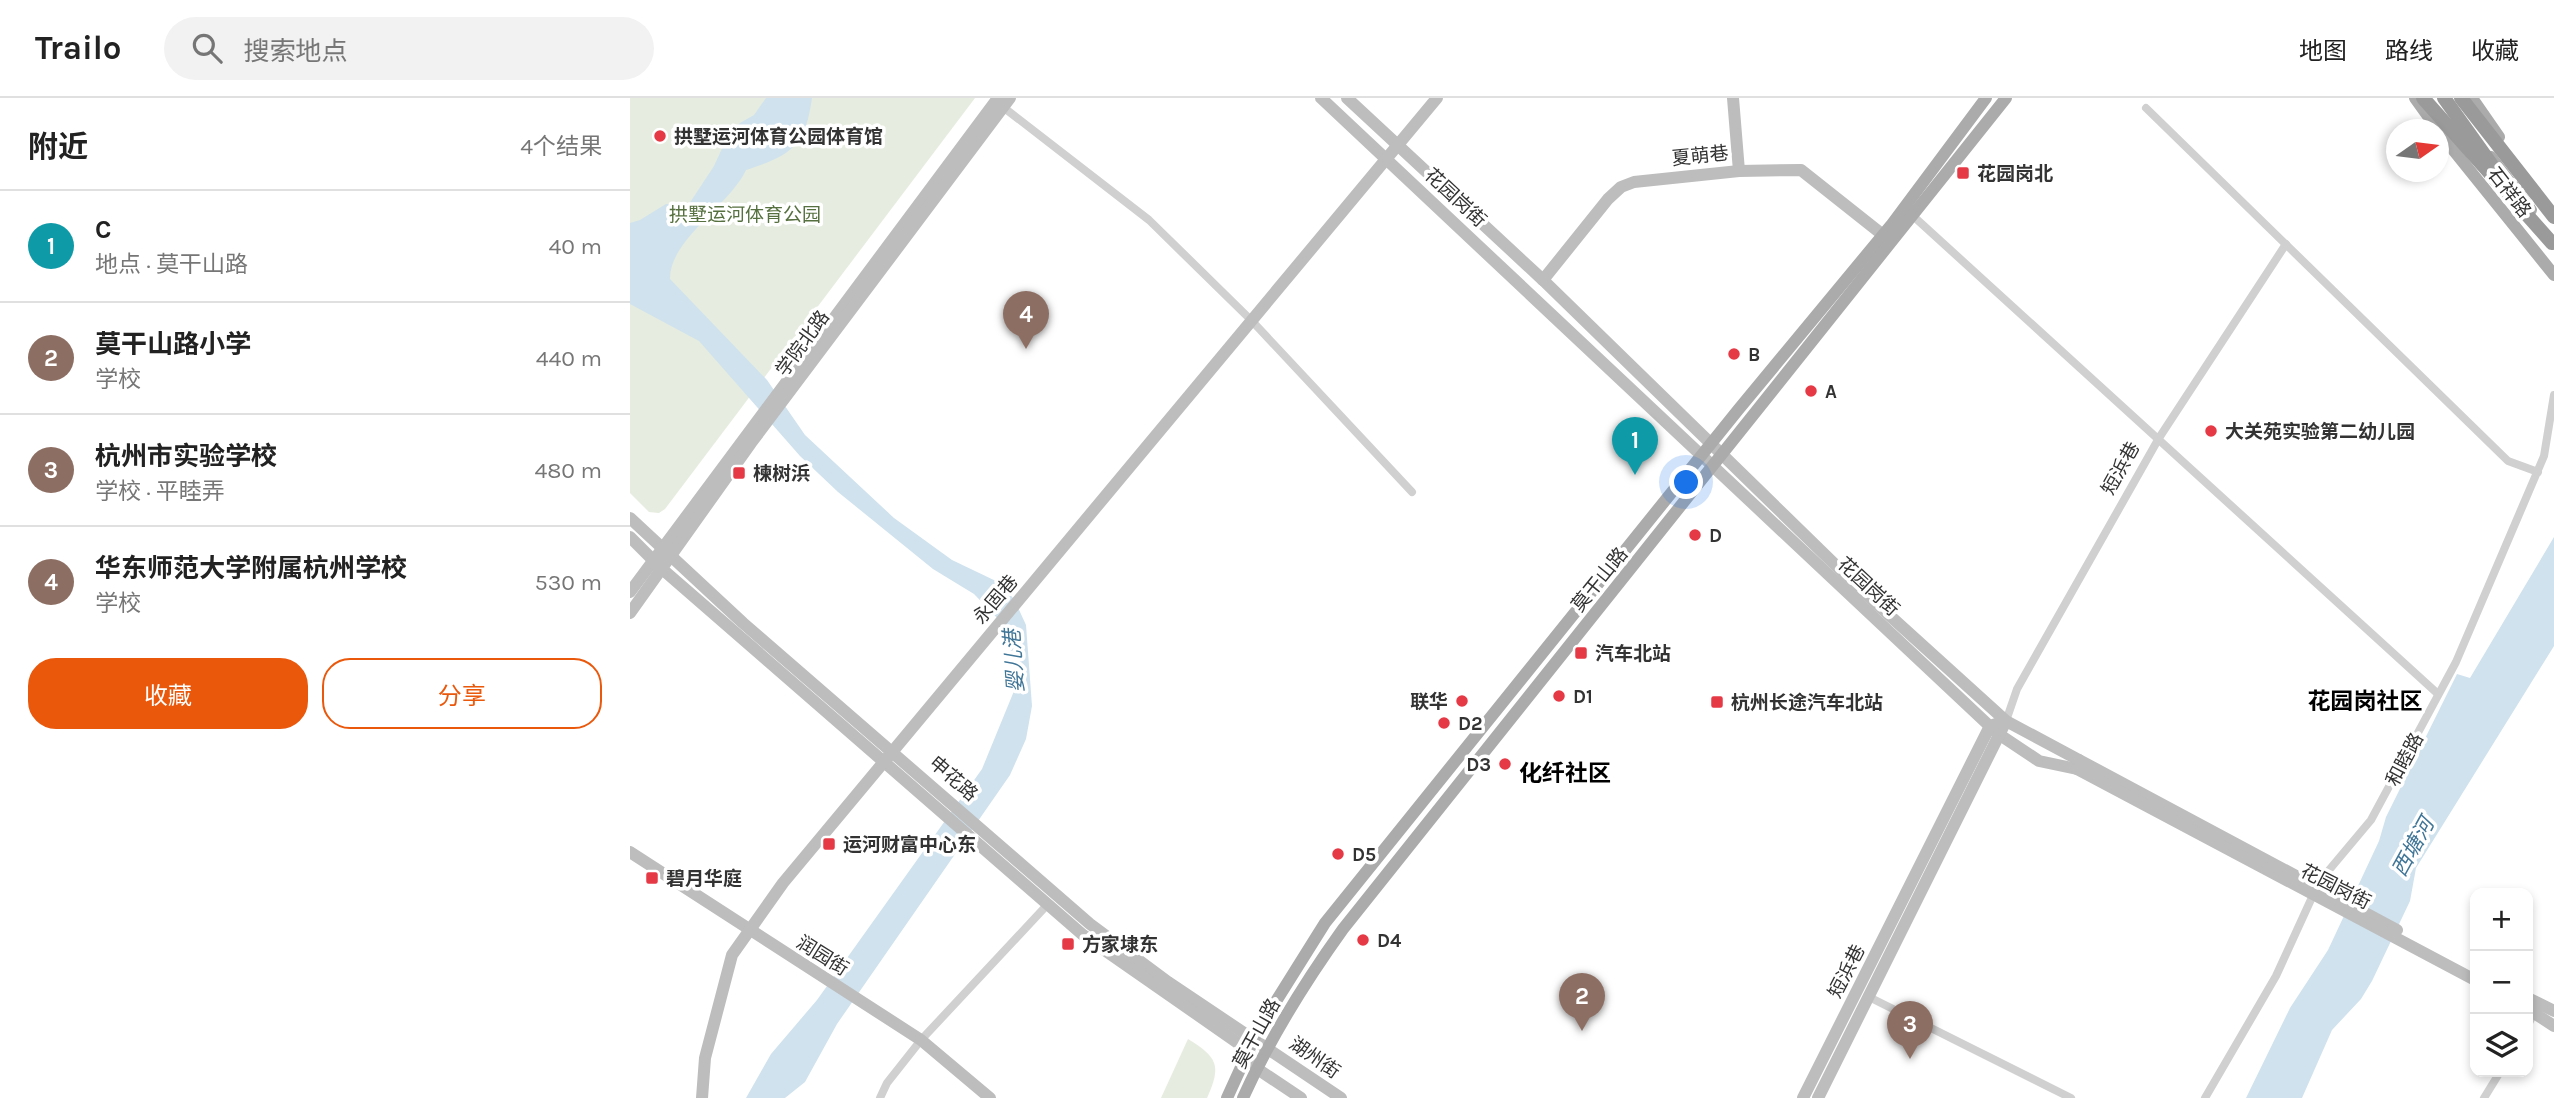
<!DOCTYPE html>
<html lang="zh">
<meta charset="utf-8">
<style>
body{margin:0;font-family:Karla,"Noto Sans SC",sans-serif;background:#f2f2f2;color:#222}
.controls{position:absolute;right:21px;bottom:21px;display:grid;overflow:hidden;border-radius:14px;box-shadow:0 4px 10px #0003}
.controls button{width:63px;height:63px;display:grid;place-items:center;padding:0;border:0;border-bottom:2px solid #e0e0e0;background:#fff;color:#222;font:35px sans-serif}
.compass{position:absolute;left:1756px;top:21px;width:63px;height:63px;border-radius:50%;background:#fff;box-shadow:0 4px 10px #0003;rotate:76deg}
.you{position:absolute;left:1057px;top:385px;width:24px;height:24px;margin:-18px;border:5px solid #fff;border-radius:50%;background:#1a73e8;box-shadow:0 0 0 10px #1a73e833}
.badge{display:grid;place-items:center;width:46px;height:46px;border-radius:50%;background:#ea580c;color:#fff;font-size:23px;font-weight:700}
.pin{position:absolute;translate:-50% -58px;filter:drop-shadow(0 2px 4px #0008)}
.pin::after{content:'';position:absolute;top:37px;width:24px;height:21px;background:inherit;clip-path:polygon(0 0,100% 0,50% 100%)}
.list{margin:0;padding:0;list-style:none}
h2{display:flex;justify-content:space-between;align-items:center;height:91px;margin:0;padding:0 28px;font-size:30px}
h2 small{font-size:23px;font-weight:400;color:#767676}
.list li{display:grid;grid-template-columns:46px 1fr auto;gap:21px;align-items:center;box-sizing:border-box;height:112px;padding:0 28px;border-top:2px solid #e0e0e0}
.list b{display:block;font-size:26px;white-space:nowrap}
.list p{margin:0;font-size:23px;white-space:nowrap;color:#767676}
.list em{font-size:23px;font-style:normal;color:#767676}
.actions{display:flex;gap:14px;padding:21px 28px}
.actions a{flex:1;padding:16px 0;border:2px solid #ea580c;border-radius:28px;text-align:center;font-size:24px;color:#ea580c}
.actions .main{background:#ea580c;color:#fff}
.icon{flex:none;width:38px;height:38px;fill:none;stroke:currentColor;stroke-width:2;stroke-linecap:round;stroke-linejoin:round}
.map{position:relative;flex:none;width:1924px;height:1000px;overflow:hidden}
header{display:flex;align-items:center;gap:42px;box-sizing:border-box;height:98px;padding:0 35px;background:#fff;border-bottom:2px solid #e0e0e0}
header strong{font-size:33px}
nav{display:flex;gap:38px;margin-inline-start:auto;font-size:24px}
.search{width:490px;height:63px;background:#f2f2f2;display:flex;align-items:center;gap:18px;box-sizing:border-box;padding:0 24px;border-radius:38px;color:#767676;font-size:26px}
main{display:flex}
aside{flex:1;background:#fff}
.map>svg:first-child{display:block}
.green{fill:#e6ecdf}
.water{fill:#cfe2ee}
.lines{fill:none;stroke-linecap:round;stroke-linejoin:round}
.street{stroke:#d0d0d0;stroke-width:8}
.secondary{stroke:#bdbdbd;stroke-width:12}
.primary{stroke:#ababab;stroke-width:12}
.highway{stroke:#9a9a9a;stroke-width:14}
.secondary-bridge{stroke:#bdbdbd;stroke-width:12}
.poi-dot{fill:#e63946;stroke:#fff;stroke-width:2.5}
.labels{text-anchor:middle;stroke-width:7;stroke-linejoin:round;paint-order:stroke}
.poi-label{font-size:19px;font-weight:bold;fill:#333;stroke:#fff;text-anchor:start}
.street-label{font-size:19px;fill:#333;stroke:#fff}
.park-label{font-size:19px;fill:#56703f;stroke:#fff}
.water-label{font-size:21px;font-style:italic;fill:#3f7597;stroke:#fff}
.quarter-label{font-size:23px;font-weight:bold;fill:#000;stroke:#fff}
</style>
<header>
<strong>Trailo</strong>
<div class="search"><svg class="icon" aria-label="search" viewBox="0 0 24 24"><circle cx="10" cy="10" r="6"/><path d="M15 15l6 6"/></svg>搜索地点</div>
<nav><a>地图</a><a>路线</a><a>收藏</a></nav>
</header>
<main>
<aside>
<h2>附近<small>4个结果</small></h2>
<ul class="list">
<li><span class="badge" style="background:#0f9aa8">1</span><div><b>C</b><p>地点 · 莫干山路</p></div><em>40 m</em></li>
<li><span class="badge" style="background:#8d6e63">2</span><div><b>莫干山路小学</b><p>学校</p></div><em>440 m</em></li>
<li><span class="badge" style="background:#8d6e63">3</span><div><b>杭州市实验学校</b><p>学校 · 平睦弄</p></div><em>480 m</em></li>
<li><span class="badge" style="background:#8d6e63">4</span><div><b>华东师范大学附属杭州学校</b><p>学校</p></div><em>530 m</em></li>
</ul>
<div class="actions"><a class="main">收藏</a><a>分享</a></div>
</aside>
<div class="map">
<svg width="1924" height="1000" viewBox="0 0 1924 1000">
<rect width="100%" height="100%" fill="#fff"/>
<!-- green -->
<g class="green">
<polygon points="0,0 345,0 35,411 29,415 19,414 0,395"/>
<path d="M558 941C587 959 592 967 577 1000H531Z"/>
</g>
<!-- water -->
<g class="water">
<path d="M136 0H182C175 49 161 57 116 72 99 108 39 142 40 181L137 282 175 337 264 420 322 462 368 484 384 501 396 527 402 608 396 641 380 677 207 926 175 984 155 1000H116L141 956 187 902 352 671 384 593 383 561 370 523 344 496 303 471 208 394 170 358 69 243 0 206V125L10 122 36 106H59L84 68 96 42 110 25 124 17Z"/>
<polygon points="1924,439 1924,548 1786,770 1780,803 1742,883 1731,901 1702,932 1672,1000 1616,1000 1660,910 1698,852 1749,743 1756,719 1827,576 1840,580"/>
</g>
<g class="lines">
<!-- street -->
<g class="street">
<polyline points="373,9 519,122 622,223 782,394"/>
<polyline points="1516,10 1878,363 1908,374"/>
<polyline points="1282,117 1808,596"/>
<polyline points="1376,623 1387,591 1529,340 1656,146"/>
<polyline points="1237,898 1441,1000"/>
<polyline points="1898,927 1906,911"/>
<polyline points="250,1000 257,985 291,942 418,806"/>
<polyline points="1575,1000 1646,878 1689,784 1741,722 1826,564 1914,358 1924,297"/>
<polyline points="1854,1000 1870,974"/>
</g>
<!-- secondary -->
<g class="secondary">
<polyline points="691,0 1367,635 1409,663 1447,671"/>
<polyline points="717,0 913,182 1227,488 1376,623 1449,662"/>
<polyline points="1103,0 1109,73"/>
<polyline points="913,182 978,101 991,89 1004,84 1109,73 1171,72 1253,137"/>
<polyline points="0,420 113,525 460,826 538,884 711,1000"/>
<polyline points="0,439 31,470 453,837 618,952 626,970 671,1000"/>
<polyline points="0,494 368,0"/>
<polyline points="0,515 121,345 380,0"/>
<polyline points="0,754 291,942 360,1000"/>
<polyline points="1898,900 1924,913"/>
<polyline points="1898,911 1924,928"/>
<polyline points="72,1000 75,960 102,857 153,785 807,0"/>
<polyline points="1173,1000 1360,628 1366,626"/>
<polyline points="1188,1000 1373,629"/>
</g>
<!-- primary -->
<g class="primary">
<polyline points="1785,0 1808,32"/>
<polyline points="1842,0 1869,39"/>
<polyline points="1808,33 1924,177"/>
<polyline points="1861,59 1901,112"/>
<polyline points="597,1000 628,932 695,825 1108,312 1262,126 1356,0"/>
<path d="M613 1000C640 940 675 884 713 831L1376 0"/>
</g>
<!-- highway -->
<g class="highway">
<polyline points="1793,0 1922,145"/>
<polyline points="1814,0 1864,70"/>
<polyline points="1831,0 1924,119"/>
</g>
<!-- secondary-bridge -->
<g class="secondary-bridge">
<polyline points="1449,662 1767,832"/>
<polyline points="1447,671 1845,882"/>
</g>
</g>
<!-- markers -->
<g class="poi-dot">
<circle cx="30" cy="38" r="7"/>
<rect x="1326" y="68" width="14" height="14" rx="3.5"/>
<circle cx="1104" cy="256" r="7"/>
<circle cx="1181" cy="293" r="7"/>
<circle cx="1581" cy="333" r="7"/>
<rect x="102" y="368" width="14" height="14" rx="3.5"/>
<circle cx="1065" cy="437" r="7"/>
<rect x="944" y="548" width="14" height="14" rx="3.5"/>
<circle cx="929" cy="598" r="7"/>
<circle cx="832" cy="603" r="7"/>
<rect x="1080" y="597" width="14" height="14" rx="3.5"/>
<circle cx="814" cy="625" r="7"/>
<circle cx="875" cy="666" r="7"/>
<rect x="192" y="739" width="14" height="14" rx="3.5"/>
<circle cx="708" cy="756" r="7"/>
<rect x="15" y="773" width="14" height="14" rx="3.5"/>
<circle cx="733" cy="842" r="7"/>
<rect x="431" y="839" width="14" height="14" rx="3.5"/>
</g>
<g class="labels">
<!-- poi labels -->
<g class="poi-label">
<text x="44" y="45">拱墅运河体育公园体育馆</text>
<text x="1347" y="82">花园岗北</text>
<text x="1118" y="263">B</text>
<text x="1195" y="300">A</text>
<text x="1595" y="340">大关苑实验第二幼儿园</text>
<text x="123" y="382">楝树浜</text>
<text x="1079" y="444">D</text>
<text x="965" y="562">汽车北站</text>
<text x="943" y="605">D1</text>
<text x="818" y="610" text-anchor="end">联华</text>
<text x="1101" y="611">杭州长途汽车北站</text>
<text x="828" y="632">D2</text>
<text x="861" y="673" text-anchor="end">D3</text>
<text x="213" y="753">运河财富中心东</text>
<text x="722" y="763">D5</text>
<text x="36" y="787">碧月华庭</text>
<text x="747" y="849">D4</text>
<text x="452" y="853">方家埭东</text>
</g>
<!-- street labels -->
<g class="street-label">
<text transform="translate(1070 57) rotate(-6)" y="7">夏萌巷</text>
<text transform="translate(1880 94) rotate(52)" y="7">石祥路</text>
<text transform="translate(826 99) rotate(43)" y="7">花园岗街</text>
<text transform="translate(172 245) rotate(-54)" y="7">学院北路</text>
<text transform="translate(1490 370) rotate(-61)" y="7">短浜巷</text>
<text transform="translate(969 481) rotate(-51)" y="7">莫干山路</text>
<text transform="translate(1239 488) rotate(43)" y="7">花园岗街</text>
<text transform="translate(365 501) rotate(-50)" y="7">永固巷</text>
<text transform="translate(1774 661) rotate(-62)" y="7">和睦路</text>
<text transform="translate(324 680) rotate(41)" y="7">申花路</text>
<text transform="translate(1706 788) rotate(27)" y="7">花园岗街</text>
<text transform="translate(193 857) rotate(32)" y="7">润园街</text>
<text transform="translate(1216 873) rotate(-63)" y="7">短浜巷</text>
<text transform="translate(626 935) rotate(-61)" y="7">莫干山路</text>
<text transform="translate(685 959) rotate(35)" y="7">湖州街</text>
</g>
<!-- park labels -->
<g class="park-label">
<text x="115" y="123">拱墅运河体育公园</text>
</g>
<!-- water labels -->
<g class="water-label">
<text transform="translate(384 563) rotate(-94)" y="7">婴儿港</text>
<text transform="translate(1783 749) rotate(-61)" y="7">西塘河</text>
</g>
<!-- quarter labels -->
<g class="quarter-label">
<text x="1735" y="611">花园岗社区</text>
<text x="935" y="683">化纤社区</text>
</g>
</g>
</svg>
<div class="controls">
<button>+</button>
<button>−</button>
<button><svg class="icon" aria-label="layers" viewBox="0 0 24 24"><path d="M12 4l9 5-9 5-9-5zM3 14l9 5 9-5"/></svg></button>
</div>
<svg class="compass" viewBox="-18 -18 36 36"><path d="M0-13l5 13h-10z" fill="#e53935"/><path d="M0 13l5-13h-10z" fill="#767676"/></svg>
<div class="you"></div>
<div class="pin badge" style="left:1005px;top:377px;background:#0f9aa8">1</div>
<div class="pin badge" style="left:952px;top:933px;background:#8d6e63">2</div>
<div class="pin badge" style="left:1280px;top:961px;background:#8d6e63">3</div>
<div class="pin badge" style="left:396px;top:251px;background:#8d6e63">4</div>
</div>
</main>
